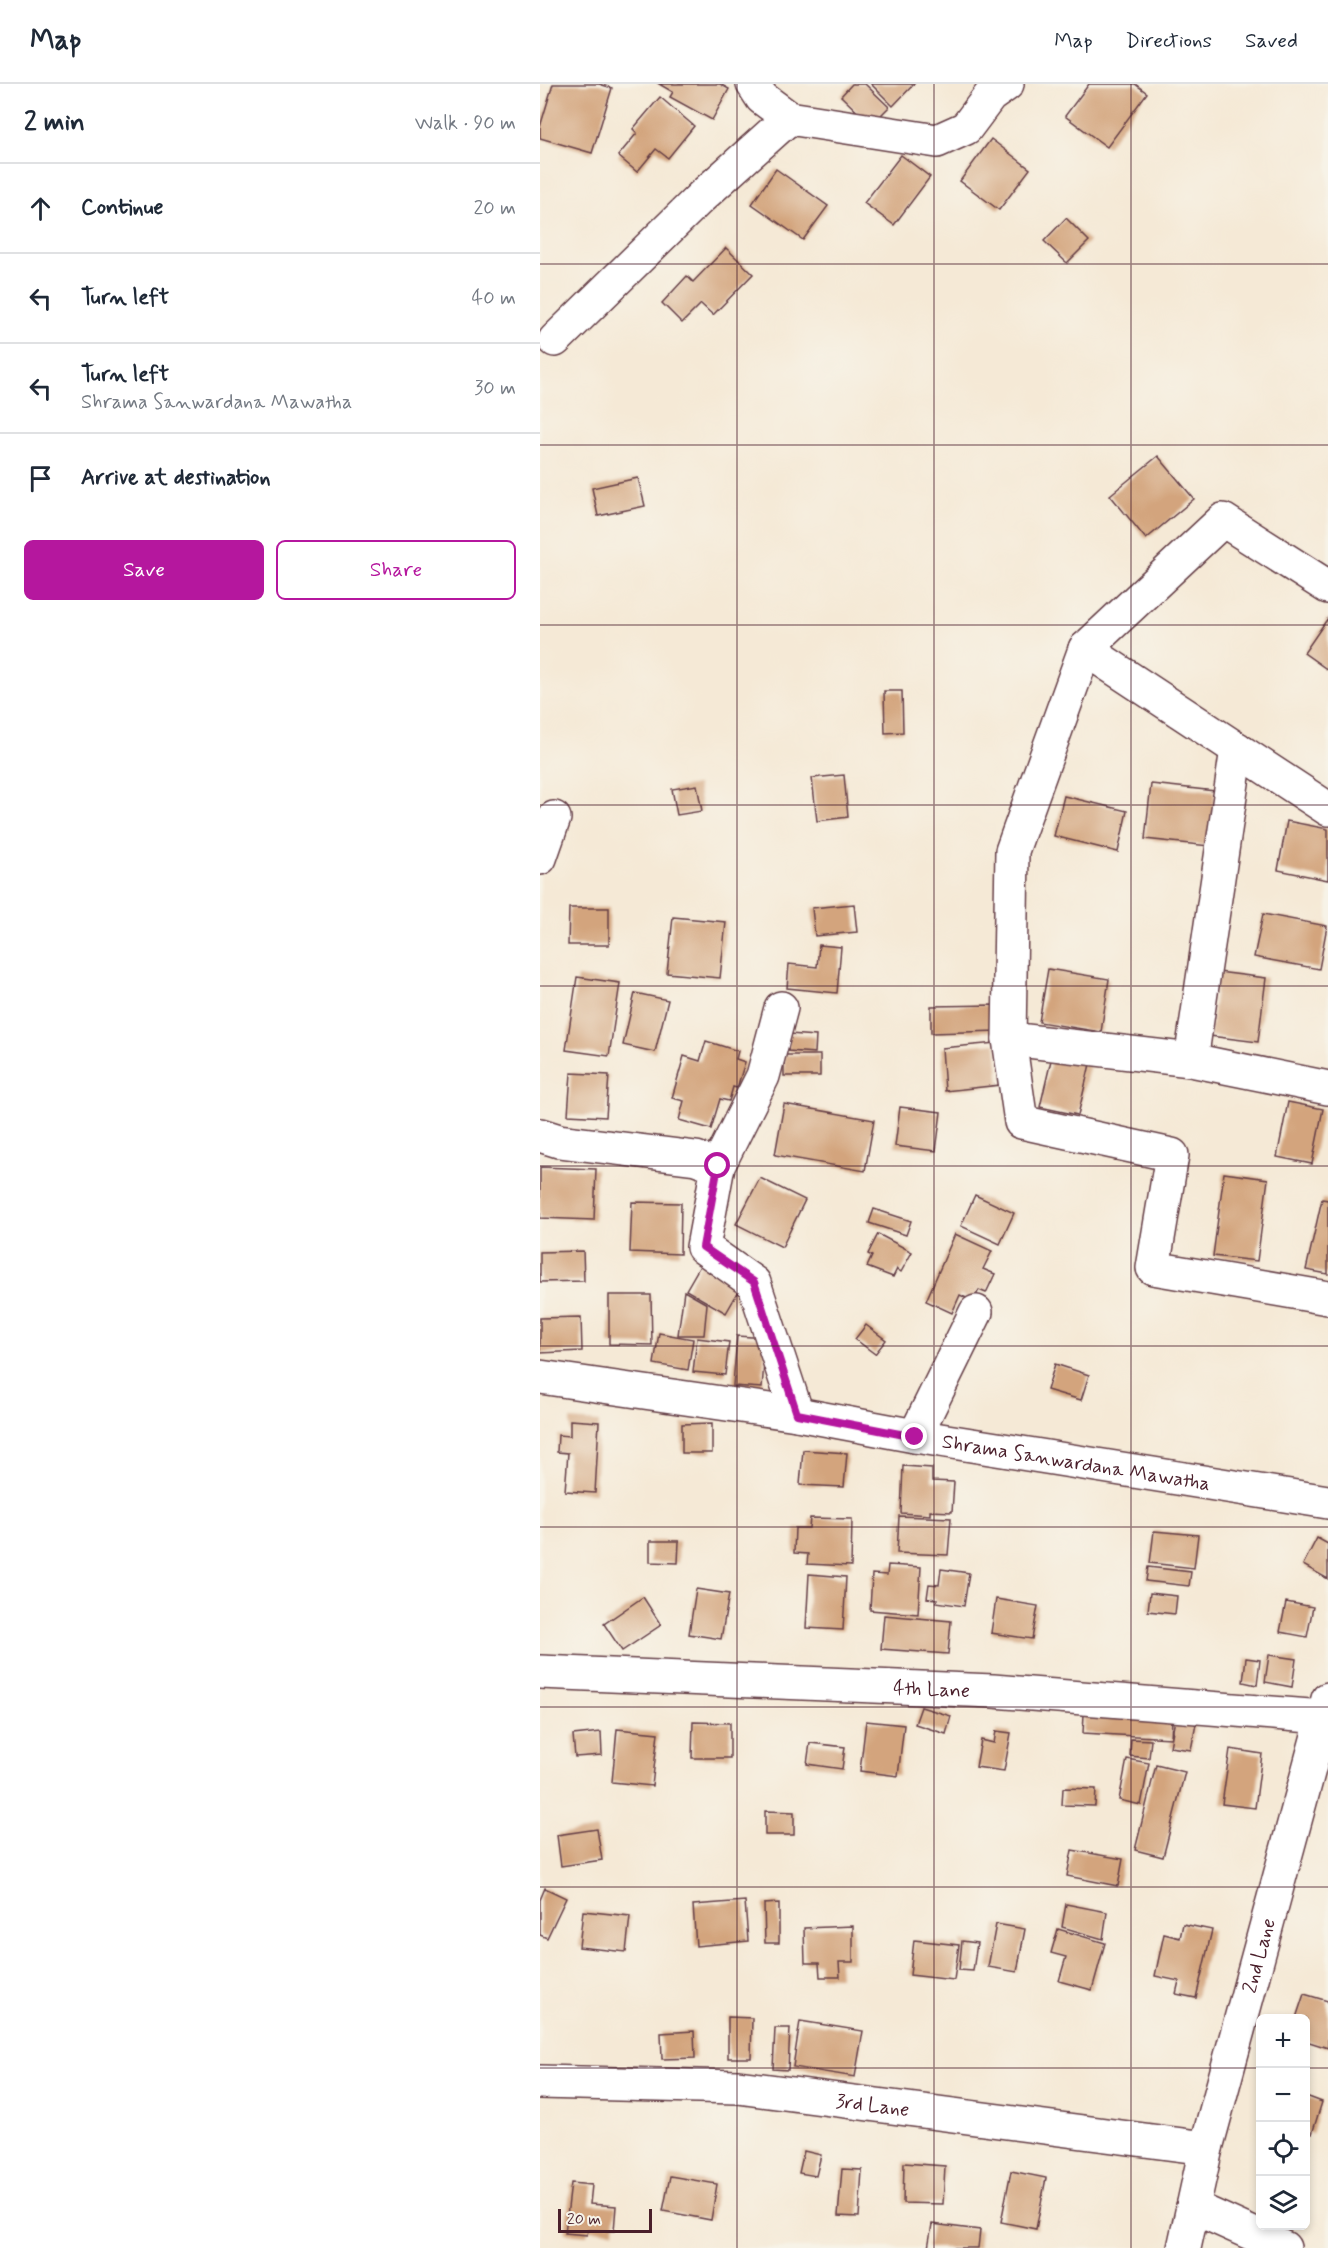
<!DOCTYPE html>
<meta charset="utf-8">
<style>
body{margin:0;font-family:Mynerve,sans-serif;background:#f6f6f7;color:#1f2937}
.controls{position:absolute;right:18px;bottom:18px;display:grid;overflow:hidden;border-radius:9px;box-shadow:0 3px 9px #0003}
.controls button{width:54px;height:54px;display:grid;place-items:center;padding:0;border:0;border-bottom:2px solid #e0e1e3;background:#fff;color:#1f2937;font:30px sans-serif}
.scale{position:absolute;left:18px;bottom:15px;width:94px;box-sizing:border-box;padding-left:6px;border:3px solid #4a1f2b;border-top:0;font-size:16px;line-height:21px;white-space:nowrap;color:#4a1f2b;-webkit-text-stroke:4px #f7f3e8;paint-order:stroke}
.stop{position:absolute;width:18px;height:18px;margin:-14px;border:4px solid #b5179e;border-radius:50%;background:#fff}
.stop.end{background:#b5179e;border-color:#fff;box-shadow:0 2px 6px #0008}
.list{margin:0;padding:0;list-style:none}
h2{display:flex;justify-content:space-between;align-items:center;height:78px;margin:0;padding:0 24px;font-size:26px}
h2 small{font-size:20px;font-weight:400;color:#747a83}
.list li{display:grid;grid-template-columns:39px 1fr auto;gap:18px;align-items:center;box-sizing:border-box;height:90px;padding:0 24px;border-top:2px solid #e0e1e3}
.list b{display:block;font-size:22px;white-space:nowrap}
.list p{margin:0;font-size:20px;white-space:nowrap;color:#747a83}
.list em{font-size:20px;font-style:normal;color:#747a83}
.actions{display:flex;gap:12px;padding:18px 24px}
.actions a{flex:1;padding:14px 0;border:2px solid #b5179e;border-radius:9px;text-align:center;font-size:21px;color:#b5179e}
.actions .main{background:#b5179e;color:#fff}
.icon{flex:none;width:33px;height:33px;fill:none;stroke:currentColor;stroke-width:2;stroke-linecap:round;stroke-linejoin:round}
.map{position:relative;flex:none;width:788px;height:2164px;overflow:hidden}
header{display:flex;align-items:center;gap:36px;box-sizing:border-box;height:84px;padding:0 30px;background:#fff;border-bottom:2px solid #e0e1e3}
header strong{font-size:28px}
nav{display:flex;gap:33px;margin-inline-start:auto;font-size:21px}
main{display:flex}
aside{flex:1;background:#fff}
.map>svg:first-child{display:block}
.building{fill:#d3a47d}
.lines{fill:none;stroke-linecap:round;stroke-linejoin:round}
.minor-casing{stroke:#643d45;stroke-width:36}
.minor{stroke:#fff;stroke-width:33}
.route{stroke:#b5179e;stroke-width:8}
.grid{fill:none;stroke:#4a1f2b;stroke-width:1.5;stroke-opacity:0.55}
.labels{text-anchor:middle;stroke-width:6;stroke-linejoin:round;paint-order:stroke}
.street-label{font-size:20px;fill:#4a1f2b;stroke:#f7f3e8}
</style>
<header>
<strong>Map</strong>
<nav><a>Map</a><a>Directions</a><a>Saved</a></nav>
</header>
<main>
<aside>
<h2>2 min<small>Walk · 90 m</small></h2>
<ul class="list">
<li><svg class="icon" aria-label="ahead" viewBox="0 0 24 24"><path d="M12 20V5M6 11l6-6 6 6"/></svg><div><b>Continue</b></div><em>20 m</em></li>
<li><svg class="icon" aria-label="left" viewBox="0 0 24 24"><path d="M17 20v-9H6M10 6l-5 5 5 5"/></svg><div><b>Turn left</b></div><em>40 m</em></li>
<li><svg class="icon" aria-label="left" viewBox="0 0 24 24"><path d="M17 20v-9H6M10 6l-5 5 5 5"/></svg><div><b>Turn left</b><p>Shrama Sanwardana Mawatha</p></div><em>30 m</em></li>
<li><svg class="icon" aria-label="arrive" viewBox="0 0 24 24"><path d="M6 21V4h12l-3 4 3 4H6"/></svg><div><b>Arrive at destination</b></div></li>
</ul>
<div class="actions"><a class="main">Save</a><a>Share</a></div>
</aside>
<div class="map">
<svg width="788" height="2164" viewBox="0 0 788 2164">
<rect width="100%" height="100%" fill="#f7f3e8"/>
<filter id="ink" filterUnits="userSpaceOnUse"><feTurbulence type="fractalNoise" baseFrequency=".0167" numOctaves="2"/><feDisplacementMap in="SourceGraphic" scale="12" xChannelSelector="R" yChannelSelector="G"/><feConvolveMatrix kernelMatrix="1 2 1 2 8 2 1 2 1" color-interpolation-filters="sRGB"/></filter>
<filter id="wash" filterUnits="userSpaceOnUse"><feTurbulence type="fractalNoise" baseFrequency=".008" numOctaves="4" result="noise"/><feDisplacementMap in="SourceGraphic" scale="24" xChannelSelector="R" yChannelSelector="G"/><feGaussianBlur stdDeviation="1.35" result="paint"/><feColorMatrix in="noise" values="0 0 0 0 0 0 0 0 0 0 0 0 0 0 0 0 0 1.4 0 .05"/><feComposite in="paint" operator="in"/></filter>
<g filter="url(#wash)">
<rect width="100%" height="100%" fill="#f5e9d6"/>
<g id="blocks">
<!-- building -->
<g class="building">
<polygon points="13,0 59,0 72,4 52,69 0,54 0,43"/>
<polygon points="119,0 180,0 189,5 172,36 130,13 133,8"/>
<polygon points="312,0 325,0 349,23 331,41 301,12"/>
<polygon points="331,0 374,0 353,22"/>
<polygon points="549,0 595,0 607,9 567,63 525,32"/>
<polygon points="120,13 154,42 128,74 116,65 97,88 78,72 97,49 93,45"/>
<polygon points="451,55 490,85 459,126 420,97"/>
<polygon points="361,71 390,93 354,141 324,119"/>
<polygon points="236,85 288,122 263,156 212,120"/>
<polygon points="526,134 549,157 527,179 504,157"/>
<polygon points="186,164 213,190 173,231 161,220 142,239 122,219 147,192 153,198"/>
<polygon points="618,372 654,415 606,455 570,411"/>
<polygon points="98,394 105,422 58,432 52,404"/>
<polygon points="788,534 788,586 764,569"/>
<polygon points="344,607 362,607 363,648 345,649"/>
<polygon points="304,691 308,733 277,737 272,694"/>
<polygon points="611,700 675,707 669,762 605,755"/>
<polygon points="157,701 162,727 137,731 132,705"/>
<polygon points="524,712 587,727 578,768 514,752"/>
<polygon points="747,737 788,745 788,796 738,786"/>
<polygon points="314,820 317,848 275,852 272,824"/>
<polygon points="29,824 69,824 69,861 28,861"/>
<polygon points="723,830 787,842 779,885 714,873"/>
<polygon points="133,833 186,838 180,894 127,889"/>
<polygon points="279,861 301,863 297,909 247,904 249,880 277,883"/>
<polygon points="508,885 569,895 561,948 499,938"/>
<polygon points="678,888 726,894 718,958 670,952"/>
<polygon points="37,893 80,899 69,972 26,966"/>
<polygon points="95,909 128,916 115,968 83,961"/>
<polygon points="457,921 458,947 391,949 391,922"/>
<polygon points="249,950 276,952 275,969 248,967"/>
<polygon points="166,957 198,967 196,975 205,978 197,1004 193,1003 189,1017 180,1015 171,1045 139,1036 144,1017 132,1014 144,972 160,977"/>
<polygon points="456,959 460,1001 405,1007 402,964"/>
<rect x="244" y="971" width="36" height="21"/>
<polygon points="512,972 550,980 538,1031 500,1023"/>
<polygon points="31,989 69,991 66,1033 28,1031"/>
<polygon points="748,1018 783,1025 772,1080 737,1073"/>
<polygon points="244,1020 334,1036 325,1087 235,1071"/>
<polygon points="360,1023 401,1028 396,1067 355,1062"/>
<polygon points="0,1083 56,1085 54,1136 0,1134"/>
<polygon points="684,1089 728,1095 717,1177 673,1172"/>
<polygon points="220,1094 265,1116 242,1163 196,1140"/>
<polygon points="435,1111 474,1129 460,1160 421,1142"/>
<polygon points="782,1115 788,1116 788,1190 766,1186"/>
<polygon points="92,1118 141,1119 140,1170 90,1168"/>
<polygon points="334,1125 371,1137 366,1151 329,1139"/>
<polygon points="338,1150 372,1168 361,1188 357,1185 353,1193 327,1183 332,1172 328,1170"/>
<polygon points="415,1150 452,1167 443,1185 455,1190 446,1209 439,1206 433,1217 420,1211 412,1229 386,1217"/>
<polygon points="43,1167 44,1197 0,1198 0,1168"/>
<polygon points="161,1180 201,1203 186,1229 146,1206"/>
<polygon points="144,1207 167,1220 164,1251 138,1251"/>
<polygon points="69,1211 111,1211 112,1261 69,1260"/>
<polygon points="41,1233 42,1267 0,1269 0,1234"/>
<polygon points="326,1241 346,1256 335,1270 315,1255"/>
<polygon points="119,1249 153,1255 148,1286 114,1280"/>
<polygon points="197,1252 226,1254 222,1304 193,1302"/>
<polygon points="157,1254 189,1258 185,1291 153,1288"/>
<polygon points="515,1280 549,1291 541,1316 507,1306"/>
<polygon points="30,1336 59,1338 55,1409 25,1407 28,1369 17,1368 18,1351 30,1352"/>
<polygon points="172,1339 172,1369 142,1369 142,1340"/>
<polygon points="263,1366 307,1369 304,1403 260,1401"/>
<polygon points="363,1382 392,1384 392,1397 414,1398 412,1428 390,1427 390,1431 361,1429"/>
<polygon points="359,1432 411,1434 408,1471 357,1469"/>
<polygon points="270,1434 312,1435 311,1482 267,1480 268,1470 254,1469 255,1444 269,1444"/>
<polygon points="614,1447 658,1451 654,1484 610,1479"/>
<polygon points="777,1454 788,1460 788,1495 763,1481"/>
<polygon points="110,1457 139,1457 138,1479 110,1478"/>
<polygon points="348,1481 381,1483 378,1530 330,1526 332,1490 347,1491"/>
<polygon points="608,1483 651,1488 649,1502 606,1497"/>
<polygon points="401,1485 429,1489 424,1522 396,1518 397,1515 387,1514 389,1500 399,1501"/>
<polygon points="269,1490 306,1493 303,1546 266,1544"/>
<polygon points="156,1505 189,1510 181,1555 149,1550"/>
<polygon points="610,1509 637,1512 635,1530 608,1527"/>
<polygon points="103,1513 121,1541 82,1567 64,1540"/>
<polygon points="456,1515 498,1522 492,1555 451,1549"/>
<polygon points="746,1518 773,1523 767,1553 740,1548"/>
<polygon points="344,1531 411,1537 408,1570 341,1565"/>
<polygon points="729,1571 756,1575 752,1603 725,1598"/>
<polygon points="706,1574 720,1576 717,1601 703,1598"/>
<polygon points="381,1623 411,1632 406,1650 375,1640"/>
<polygon points="544,1630 632,1634 631,1654 543,1649"/>
<polygon points="635,1635 656,1640 651,1666 630,1663"/>
<polygon points="326,1637 364,1641 358,1692 320,1687"/>
<polygon points="153,1638 190,1639 190,1674 152,1674"/>
<polygon points="77,1645 118,1649 112,1702 72,1698"/>
<polygon points="456,1647 471,1649 464,1687 436,1683 441,1656 454,1659"/>
<polygon points="61,1648 62,1671 35,1673 33,1651"/>
<polygon points="591,1655 611,1656 609,1674 590,1672"/>
<polygon points="270,1659 305,1663 302,1685 267,1680"/>
<polygon points="690,1665 722,1670 715,1724 682,1720"/>
<polygon points="587,1675 609,1679 601,1721 579,1716"/>
<polygon points="616,1681 645,1688 623,1773 595,1766"/>
<polygon points="523,1704 556,1705 555,1722 522,1721"/>
<polygon points="225,1727 254,1728 254,1751 225,1751"/>
<polygon points="57,1745 62,1776 21,1782 17,1751"/>
<polygon points="532,1766 583,1775 578,1802 527,1792"/>
<polygon points="5,1804 26,1814 7,1854 0,1851 0,1816"/>
<polygon points="205,1817 208,1857 156,1862 153,1821"/>
<polygon points="239,1819 239,1859 225,1859 224,1820"/>
<polygon points="526,1820 567,1828 563,1855 522,1843"/>
<polygon points="43,1827 90,1832 86,1868 39,1863"/>
<polygon points="456,1840 485,1845 477,1888 448,1883"/>
<polygon points="643,1840 672,1846 656,1914 636,1910 639,1897 615,1892 624,1850 640,1854"/>
<polygon points="313,1842 313,1878 299,1878 300,1893 280,1893 279,1879 265,1879 264,1844"/>
<polygon points="518,1845 565,1859 552,1906 519,1897 526,1873 511,1869"/>
<polygon points="374,1856 419,1861 414,1896 370,1891"/>
<polygon points="422,1857 437,1859 433,1887 419,1886"/>
<polygon points="764,1910 788,1917 788,1964 766,1957 766,1934 756,1934"/>
<polygon points="188,1933 212,1934 211,1974 188,1974"/>
<polygon points="260,1937 323,1947 315,1993 253,1983"/>
<polygon points="235,1944 250,1944 248,1986 233,1985"/>
<polygon points="154,1947 155,1974 122,1975 121,1949"/>
<polygon points="766,2012 782,2018 772,2050 766,2048"/>
<polygon points="264,2067 281,2071 276,2092 259,2089"/>
<polygon points="364,2079 405,2082 403,2120 363,2119"/>
<polygon points="302,2085 322,2086 319,2133 298,2132"/>
<polygon points="471,2087 506,2094 496,2145 461,2138"/>
<polygon points="130,2092 177,2100 171,2136 123,2127"/>
<polygon points="31,2099 52,2101 50,2120 76,2122 74,2147 48,2146 47,2151 25,2149"/>
<polygon points="392,2140 440,2146 438,2164 388,2164"/>
</g>
</g>
</g>
<g filter="url(#ink)">
<use href="#blocks" fill-opacity="0" stroke="#643d45" stroke-width="1.5"/>
<g class="lines">
<!-- minor casing -->
<g class="minor-casing">
<g id="minor">
<polyline points="213,0 222,14 249,34 397,57 426,44 450,12 467,0"/>
<polyline points="15,256 161,113 249,34"/>
<polyline points="788,503 683,436 545,565 472,767 469,955 481,1038 632,1071 613,1184 788,1214"/>
<polyline points="545,565 788,725"/>
<polyline points="0,774 14,734"/>
<polyline points="241,924 223,992 178,1082 163,1163 214,1199 257,1330"/>
<polyline points="469,955 651,976 788,1004"/>
<polyline points="651,976 697,665"/>
<polyline points="0,1051 19,1057 156,1074 178,1082"/>
<path id="s1" d="M0 1293 257 1330 375 1352 788 1418"/>
<polyline points="375,1352 436,1228"/>
<path id="s2" d="M0 1588 453 1607 783 1633"/>
<path id="s3" d="M0 1998 198 2003 666 2064"/>
<polyline points="653,2123 744,2164"/>
<path id="s4" d="M644 2164 666 2064 788 1615"/>
</g>
</g>
<!-- minor -->
<use href="#minor" class="minor"/>
</g>
</g>
<g class="lines" filter="url(#ink)">
<!-- route -->
<polyline class="route" points="178,1082 163,1163 214,1198 257,1330 375,1353"/>
</g>
<!-- grid -->
<path class="grid" d="M197 0V2164M394 0V2164M591 0V2164M0 180H788M0 361H788M0 541H788M0 721H788M0 902H788M0 1082H788M0 1262H788M0 1443H788M0 1623H788M0 1803H788M0 1984H720M766 1984H788"/>
<g class="labels">
<!-- street labels -->
<g class="street-label">
<text dy="7" stroke="none"><textPath href="#s1" startOffset="543">Shrama Sanwardana Mawatha</textPath></text>
<text dy="7" stroke="none"><textPath href="#s2" startOffset="392">4th Lane</textPath></text>
<text dy="7" stroke="none"><textPath href="#s4" startOffset="302">2nd Lane</textPath></text>
<text dy="7" stroke="none"><textPath href="#s3" startOffset="334">3rd Lane</textPath></text>
</g>
</g>
</svg>
<div class="controls">
<button>+</button>
<button>−</button>
<button><svg class="icon" aria-label="locate" viewBox="0 0 24 24"><circle cx="12" cy="12" r="6"/><path d="M12 2v4M12 18v4M2 12h4M18 12h4"/></svg></button>
<button><svg class="icon" aria-label="layers" viewBox="0 0 24 24"><path d="M12 4l9 5-9 5-9-5zM3 14l9 5 9-5"/></svg></button>
</div>
<div class="scale">20 m</div>
<div class="stop" style="left:178px;top:1082px"></div>
<div class="stop end" style="left:375px;top:1353px"></div>
</div>
</main>
